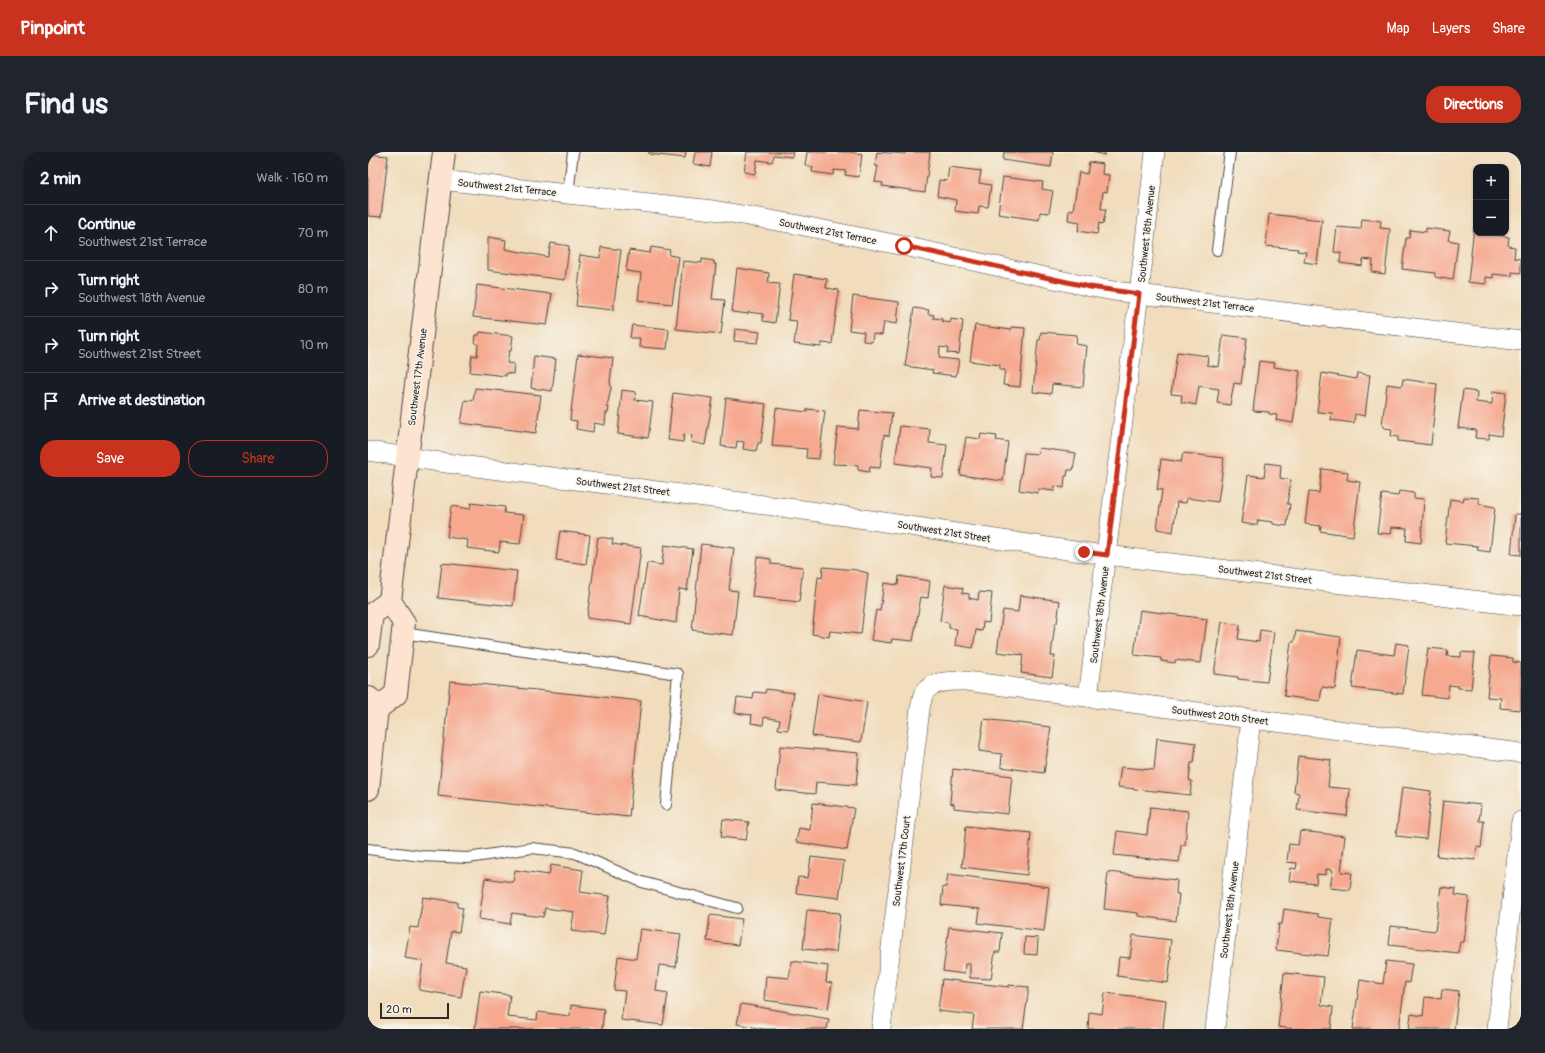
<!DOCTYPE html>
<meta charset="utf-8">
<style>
body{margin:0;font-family:Pangolin,sans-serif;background:#20242c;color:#f1f3f6}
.controls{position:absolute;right:12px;top:12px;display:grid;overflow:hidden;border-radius:8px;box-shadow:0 1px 3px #0004}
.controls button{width:36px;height:36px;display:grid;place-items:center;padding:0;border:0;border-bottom:1px solid #363941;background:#171b24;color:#f1f3f6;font:20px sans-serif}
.scale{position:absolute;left:12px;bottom:10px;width:69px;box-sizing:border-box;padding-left:4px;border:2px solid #2b2b2b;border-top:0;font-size:11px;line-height:14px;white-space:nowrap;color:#2b2b2b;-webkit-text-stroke:3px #f7f3e8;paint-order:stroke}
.stop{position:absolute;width:12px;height:12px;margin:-9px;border:3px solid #c8321e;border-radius:50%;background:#fff}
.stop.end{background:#c8321e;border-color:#fff;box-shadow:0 1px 4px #0008}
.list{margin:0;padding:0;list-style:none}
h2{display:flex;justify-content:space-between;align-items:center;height:52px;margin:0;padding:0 16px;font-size:17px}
h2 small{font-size:13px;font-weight:400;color:#9ea1a6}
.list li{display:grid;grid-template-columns:26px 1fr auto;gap:12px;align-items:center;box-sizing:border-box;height:56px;padding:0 16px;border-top:1px solid #363941}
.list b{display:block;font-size:15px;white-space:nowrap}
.list p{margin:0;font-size:13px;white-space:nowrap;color:#9ea1a6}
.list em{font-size:13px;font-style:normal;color:#9ea1a6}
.actions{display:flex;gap:8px;padding:12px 16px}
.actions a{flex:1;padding:9px 0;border:1px solid #c8321e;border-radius:16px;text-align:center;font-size:14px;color:#c8321e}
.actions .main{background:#c8321e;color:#fff}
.icon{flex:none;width:22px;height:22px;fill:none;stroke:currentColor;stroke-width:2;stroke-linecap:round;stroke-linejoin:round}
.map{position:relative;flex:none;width:1153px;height:877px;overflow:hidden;border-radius:16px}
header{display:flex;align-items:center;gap:24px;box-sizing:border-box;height:56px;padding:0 20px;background:#c8321e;color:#fff}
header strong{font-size:19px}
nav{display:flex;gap:22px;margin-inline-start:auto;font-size:14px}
.intro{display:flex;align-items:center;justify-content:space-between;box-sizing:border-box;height:96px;padding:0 24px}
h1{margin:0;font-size:28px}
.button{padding:10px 18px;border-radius:16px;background:#c8321e;color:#fff;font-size:14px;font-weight:700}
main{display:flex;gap:24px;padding:0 24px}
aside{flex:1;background:#171b24;border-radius:16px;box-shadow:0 1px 3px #0004}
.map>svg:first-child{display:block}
.building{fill:#f6a98f}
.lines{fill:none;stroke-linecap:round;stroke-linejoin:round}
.service-casing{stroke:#494641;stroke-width:12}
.minor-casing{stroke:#494641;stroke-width:20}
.secondary-casing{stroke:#494641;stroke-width:24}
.service{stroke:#fff;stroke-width:10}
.minor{stroke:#fff;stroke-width:19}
.secondary{stroke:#fde4d1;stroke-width:22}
.route{stroke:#c8321e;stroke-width:5}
.labels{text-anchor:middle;stroke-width:3;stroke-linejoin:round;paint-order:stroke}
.street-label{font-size:10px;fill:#2b2b2b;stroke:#f7f3e8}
</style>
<header>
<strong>Pinpoint</strong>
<nav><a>Map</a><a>Layers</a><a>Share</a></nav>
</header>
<div class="intro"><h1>Find us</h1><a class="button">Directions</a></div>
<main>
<aside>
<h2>2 min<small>Walk · 160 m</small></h2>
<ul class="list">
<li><svg class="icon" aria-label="ahead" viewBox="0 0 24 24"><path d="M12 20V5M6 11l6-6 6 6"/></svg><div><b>Continue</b><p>Southwest 21st Terrace</p></div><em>70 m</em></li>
<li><svg class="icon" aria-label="right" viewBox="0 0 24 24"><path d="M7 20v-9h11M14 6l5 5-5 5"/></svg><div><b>Turn right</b><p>Southwest 18th Avenue</p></div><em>80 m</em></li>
<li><svg class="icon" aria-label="right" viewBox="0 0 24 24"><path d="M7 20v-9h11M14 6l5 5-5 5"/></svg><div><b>Turn right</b><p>Southwest 21st Street</p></div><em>10 m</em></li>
<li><svg class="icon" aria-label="arrive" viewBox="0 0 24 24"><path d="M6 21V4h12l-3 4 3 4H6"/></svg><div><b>Arrive at destination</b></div></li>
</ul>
<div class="actions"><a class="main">Save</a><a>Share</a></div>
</aside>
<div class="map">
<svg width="1153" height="877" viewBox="0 0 1153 877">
<rect width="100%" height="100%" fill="#f7f3e8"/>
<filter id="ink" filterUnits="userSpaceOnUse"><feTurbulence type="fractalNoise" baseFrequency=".025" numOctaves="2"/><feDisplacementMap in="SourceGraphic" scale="8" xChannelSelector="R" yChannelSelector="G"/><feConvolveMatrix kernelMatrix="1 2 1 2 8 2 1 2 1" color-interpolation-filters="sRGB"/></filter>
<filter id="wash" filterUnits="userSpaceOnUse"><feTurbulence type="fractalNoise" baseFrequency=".012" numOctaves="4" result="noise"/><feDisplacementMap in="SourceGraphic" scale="16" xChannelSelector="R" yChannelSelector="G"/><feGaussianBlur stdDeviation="0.9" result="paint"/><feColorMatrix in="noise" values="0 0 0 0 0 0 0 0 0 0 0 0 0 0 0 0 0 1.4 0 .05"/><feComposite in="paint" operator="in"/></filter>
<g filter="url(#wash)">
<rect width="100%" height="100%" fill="#f1dcbb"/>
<g id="blocks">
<!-- building -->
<g class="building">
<polygon points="281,0 318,0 317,6 281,2"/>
<polygon points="327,0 344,0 342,15 325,12"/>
<polygon points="379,0 425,0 424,5 406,3 404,10 389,8 387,22 376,20"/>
<polygon points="439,0 481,0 494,2 491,25 477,23 478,19 466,18 465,23 444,20 445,15 437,13"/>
<polygon points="509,0 537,2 537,0 562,0 557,40 514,34 515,31 507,30 510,14 507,14"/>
<polygon points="636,0 685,0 683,15 635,8"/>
<polygon points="725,0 737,0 737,3"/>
<polygon points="0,2 20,4 13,65 0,64"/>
<polygon points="721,10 735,12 734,22 741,23 739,40 735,39 733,57 738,57 735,72 731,71 729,82 710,79 712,70 700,68 701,58 705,58 711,20 719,22"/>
<polygon points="581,15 613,19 611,31 623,33 620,55 611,54 610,62 587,59 588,48 569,44 571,28 579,29"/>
<polygon points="635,25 675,30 674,37 685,39 681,61 672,60 671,68 630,62"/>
<polygon points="901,62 954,68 949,112 936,110 938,100 929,99 930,97 898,94"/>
<polygon points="994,67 1013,69 1012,76 1022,77 1017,122 1004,120 1005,108 995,107 994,114 972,111 973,101 966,100 969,75 993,77"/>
<polygon points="1106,75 1108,76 1108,81 1123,81 1123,82 1141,85 1140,94 1147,95 1146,106 1153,107 1153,121 1144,120 1144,124 1125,122 1125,126 1118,125 1118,132 1100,130"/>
<polygon points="1058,76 1082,79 1080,88 1090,90 1085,128 1067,125 1067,121 1034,117 1038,86 1041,86 1042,78 1058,80"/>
<polygon points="120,85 138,88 137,97 180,105 183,91 201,94 197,128 120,118"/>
<polygon points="233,95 253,98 245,158 208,154 213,110 211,110 212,103 232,106"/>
<polygon points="283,95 302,98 301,103 311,105 304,152 270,148 273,121 258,119 261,98 282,101"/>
<polygon points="334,107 346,109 346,112 348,112 344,147 357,148 353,182 308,177 315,109 334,111"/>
<polygon points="369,116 401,121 400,131 412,132 407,171 395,169 395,162 380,160 380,162 364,160"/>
<polygon points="426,122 459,127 458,136 471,138 464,192 454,191 453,195 426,192 429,169 420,168"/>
<polygon points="109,133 184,142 179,173 105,165"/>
<polygon points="485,144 531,150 529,172 516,170 514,183 505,182 504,190 495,189 496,180 481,178"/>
<polygon points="546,156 561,158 560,162 566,163 565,166 574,167 574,169 582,171 583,167 595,169 591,202 579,201 580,196 572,195 571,206 591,208 588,224 564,221 565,218 537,214"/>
<polygon points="264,173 301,177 299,197 271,195 272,186 262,186"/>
<polygon points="607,173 643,178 643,175 657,176 652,235 635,233 637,218 632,218 632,213 602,209"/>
<polygon points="367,177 392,180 390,191 366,189"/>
<polygon points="112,180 145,184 143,199 141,199 139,211 146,212 145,222 138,221 138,224 102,220 104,203 109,204 110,192 107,191 108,183 111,183"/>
<polygon points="673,180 709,183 708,192 719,194 715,235 684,232 683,242 665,240 670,188 672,188"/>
<polygon points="855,183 879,186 873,232 866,231 862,253 849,251 851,237 831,234 828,253 813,250 814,243 803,242 809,200 840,204 839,213 851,215"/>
<polygon points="210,202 245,206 242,229 243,236 239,255 241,255 240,261 238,261 237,273 226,271 225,280 208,277 209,269 202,268"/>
<polygon points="166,204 188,207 184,239 163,236"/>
<polygon points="891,209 907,211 906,215 932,219 925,271 908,268 909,263 901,262 901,260 885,259"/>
<polygon points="954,221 988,227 989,221 1002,223 997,264 987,262 986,271 963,268 964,261 949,260"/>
<polygon points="1035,227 1069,232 1063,293 1030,289 1030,285 1023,284 1024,277 1016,276 1016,274 1014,273 1019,232 1034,234"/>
<polygon points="107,236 173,243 168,281 93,271 97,248 105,249"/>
<polygon points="254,238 268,240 267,248 285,250 280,286 250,282"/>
<polygon points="1095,238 1109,240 1108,250 1124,252 1125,239 1138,241 1133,284 1121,282 1121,287 1107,286 1108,278 1090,276"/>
<polygon points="305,241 345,246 337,293 323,290 324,283 316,282 315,290 300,288"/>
<polygon points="358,246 398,252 393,291 390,291 388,299 375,297 376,290 369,289 368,296 353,294"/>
<polygon points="408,256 439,260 439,257 457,259 451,307 438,306 439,297 404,294"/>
<polygon points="492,258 524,261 521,284 516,283 512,316 502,315 501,320 490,318 490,313 465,312 470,275 490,277"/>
<polygon points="532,274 562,277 561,291 579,293 575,326 563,325 564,316 527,311"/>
<polygon points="613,282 629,284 628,288 640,290 635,329 592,323 598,285 612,287"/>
<polygon points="671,296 708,301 705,318 700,318 699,324 697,324 696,336 687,334 686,339 670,337 670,341 651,338 656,301 670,302"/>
<polygon points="815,301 856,306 850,350 819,346 818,351 809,350 805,380 789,377 794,338 789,338 793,307 813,310"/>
<polygon points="898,311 913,313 912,326 923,328 919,352 922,352 919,374 905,372 905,370 890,368 889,373 873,371 880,323 896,325"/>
<polygon points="954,317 980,320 979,328 992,330 985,384 952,379 953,374 937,372 941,340 951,341"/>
<polygon points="1031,339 1046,341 1046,346 1056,347 1053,391 1038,389 1039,376 1024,375 1023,382 1009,381 1014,342 1030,344"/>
<polygon points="1096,345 1111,346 1111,352 1127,355 1122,400 1109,398 1110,394 1077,391 1082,347 1095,349"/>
<polygon points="103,351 137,355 136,361 156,363 152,392 132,390 131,400 99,396 100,388 79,385 83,354 102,357"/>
<polygon points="1147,362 1153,362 1153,403 1143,402"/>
<polygon points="192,379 222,383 218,412 188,408"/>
<polygon points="230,385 245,387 244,392 273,396 263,472 219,466"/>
<polygon points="333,392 366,396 361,438 370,439 365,483 324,478"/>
<polygon points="296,393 325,397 319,438 311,437 308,471 271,464 279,411 294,413"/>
<polygon points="389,405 403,407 403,412 435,415 431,450 384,445"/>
<polygon points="74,411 149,419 145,454 70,446"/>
<polygon points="455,415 488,418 500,421 493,482 462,479 461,485 444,482 450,425 454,426"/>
<polygon points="531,424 562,429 560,446 553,445 545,489 524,487 523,491 503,488 508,458 512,459 516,431 530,433"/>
<polygon points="577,433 595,436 594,441 601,442 601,446 610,448 611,440 624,441 621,471 615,470 614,479 608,478 605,496 587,493 589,477 581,476 581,471 572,469"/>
<polygon points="652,443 692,449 689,471 687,471 683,504 687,504 684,525 653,521 655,503 629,500 635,458 650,460"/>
<polygon points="772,458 839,467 833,511 807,508 807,511 793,509 793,506 766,503"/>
<polygon points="854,470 872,473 870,487 891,490 892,478 906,480 899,530 870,527 870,525 846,522"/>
<polygon points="928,479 973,485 967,537 954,535 952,549 916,544 923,490 926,490"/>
<polygon points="1028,491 1041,493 1035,542 984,536 989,498 1026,503"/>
<polygon points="1060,496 1080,498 1079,504 1093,505 1093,500 1107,501 1103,537 1090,536 1090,534 1081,533 1080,546 1054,543"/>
<polygon points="1123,504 1145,506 1145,510 1153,511 1153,558 1132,556 1133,546 1119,545"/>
<polygon points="82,529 273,549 261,665 70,644"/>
<polygon points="398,537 426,541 420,578 410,577 412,568 396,565 395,573 383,571 384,563 367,561 369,545 385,547 386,540 397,541"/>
<polygon points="450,542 499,550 493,590 444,584"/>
<polygon points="616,567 683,575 676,621 633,615 634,602 611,599"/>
<polygon points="789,586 828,591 826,611 823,611 821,628 824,629 822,643 750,635 753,615 786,618"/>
<polygon points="412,594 491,601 488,633 448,630 447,642 408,638"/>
<polygon points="930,604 963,608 960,635 982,637 979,664 929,658 931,641 926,640"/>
<polygon points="585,617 644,624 640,662 586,656 586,652 582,651"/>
<polygon points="1034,635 1063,639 1058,687 1028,684"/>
<polygon points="1075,649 1113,653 1111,669 1116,669 1113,696 1109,695 1107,708 1069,704"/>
<polygon points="445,651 486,656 479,698 428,690 431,676 442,678"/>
<polygon points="782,655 820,659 817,693 813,693 811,710 746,703 749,679 779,683"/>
<polygon points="355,667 381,670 378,688 353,685"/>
<polygon points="598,674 663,681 659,723 594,715"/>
<polygon points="932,679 977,684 973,720 984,721 982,738 962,736 965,718 958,717 958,723 949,722 948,732 921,729 923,716 928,717 929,711 919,710 921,692 930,693"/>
<polygon points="443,705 476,709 471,746 428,741 430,725 440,726"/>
<polygon points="183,713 215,718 212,740 242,744 236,783 203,779 206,760 177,756 175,765 144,761 142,772 111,767 117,726 145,730 147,718 181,723"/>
<polygon points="740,720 809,728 808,742 811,742 808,769 770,764 770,761 736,757"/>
<polygon points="580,722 681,735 676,779 610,771 612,757 573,753 575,735 578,735"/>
<polygon points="1073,735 1088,737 1087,743 1101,745 1096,790 1092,790 1090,801 1021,793 1023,774 1067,779"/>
<polygon points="55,745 89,750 89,755 95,756 91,780 83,779 78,811 98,814 93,845 51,838 55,809 37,806 42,775 50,776"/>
<polygon points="916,757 950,762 950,765 965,767 960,804 908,798 911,772 914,772"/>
<polygon points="439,758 472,761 468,800 435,797"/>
<polygon points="342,763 374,767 370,793 339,789"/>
<polygon points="581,775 634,781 632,800 627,800 623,827 602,826 602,812 597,812 596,822 575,819"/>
<polygon points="272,777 313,782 308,815 291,813 288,839 300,841 295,873 253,868 257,839 246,838 250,804 268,807"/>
<polygon points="765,783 803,788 801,804 803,804 800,831 749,824 751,805 762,806"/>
<polygon points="657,785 670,786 669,803 656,802"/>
<polygon points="424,809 460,814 458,830 464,831 460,857 396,848 398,824 421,826"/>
<polygon points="1018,809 1044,812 1041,831 1037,830 1031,877 985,877 992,828 1015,832"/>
<polygon points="916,821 956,825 953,853 965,855 963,877 926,877 910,875"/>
<polygon points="574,827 641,835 641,833 661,835 655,877 604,877 606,863 570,859"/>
<polygon points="1074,837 1091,839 1086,877 1041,877 1043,862 1055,864 1057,845 1073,847"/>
<polygon points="112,839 142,843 139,865 169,868 170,860 202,864 203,853 236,857 234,877 107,877"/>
<polygon points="737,841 798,848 795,877 720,877 721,860 734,862"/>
<polygon points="373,852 461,867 459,877 396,877 369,872"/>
</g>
</g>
</g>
<g filter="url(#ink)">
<use href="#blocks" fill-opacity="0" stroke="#494641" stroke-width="1"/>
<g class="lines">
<!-- service casing -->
<g class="service-casing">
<g id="service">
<polyline points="200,42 205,0"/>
<polyline points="849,98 862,0"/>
<polyline points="35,481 310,522 298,653"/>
<polyline points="0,697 53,704 100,706 164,696 207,701 274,730 369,756"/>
</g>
</g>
<!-- minor casing -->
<g class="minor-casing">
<g id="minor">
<polyline points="73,28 345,58 426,72 536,94 723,135 746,139 1153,189"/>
<polyline points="0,299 78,311 450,360 706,399 1153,454"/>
<polyline points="720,545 771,142 787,0"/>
<path d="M513 877 552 557C553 552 554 546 556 541 564 528 585 529 598 529L883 567 1153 601"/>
<polyline points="847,877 883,567"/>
<polyline points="1129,877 1153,669"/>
</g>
</g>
<!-- secondary casing -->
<g class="secondary-casing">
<g id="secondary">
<polyline points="0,493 4,462 22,449"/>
<polyline points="9,557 28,542 36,471 22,449 76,0"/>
<polyline points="0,637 9,557 1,546"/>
</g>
</g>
<!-- service -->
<use href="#service" class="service"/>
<!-- minor -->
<use href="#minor" class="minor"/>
<!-- secondary -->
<use href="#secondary" class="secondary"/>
</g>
</g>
<g class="lines" filter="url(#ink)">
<!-- route -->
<polyline class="route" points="536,94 722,135 771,142 739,403 716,400"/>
</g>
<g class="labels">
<!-- street labels -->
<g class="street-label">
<text transform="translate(139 35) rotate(6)" y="4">Southwest 21st Terrace</text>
<text transform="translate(460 79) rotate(11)" y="4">Southwest 21st Terrace</text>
<text transform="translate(778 82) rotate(-84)" y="4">Southwest 18th Avenue</text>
<text transform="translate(837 150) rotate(7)" y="4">Southwest 21st Terrace</text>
<text transform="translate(49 225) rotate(-83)" y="4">Southwest 17th Avenue</text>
<text transform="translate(255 334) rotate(7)" y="4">Southwest 21st Street</text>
<text transform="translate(576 379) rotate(9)" y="4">Southwest 21st Street</text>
<text transform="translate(897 422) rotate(7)" y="4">Southwest 21st Street</text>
<text transform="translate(731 463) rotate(-83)" y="4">Southwest 18th Avenue</text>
<text transform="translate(852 563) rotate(7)" y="4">Southwest 20th Street</text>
<text transform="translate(533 709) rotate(-83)" y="4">Southwest 17th Court</text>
<text transform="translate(861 758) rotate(-83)" y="4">Southwest 18th Avenue</text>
</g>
</g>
</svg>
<div class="controls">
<button>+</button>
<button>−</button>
</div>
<div class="scale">20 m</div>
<div class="stop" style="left:536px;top:94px"></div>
<div class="stop end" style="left:716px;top:400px"></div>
</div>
</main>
